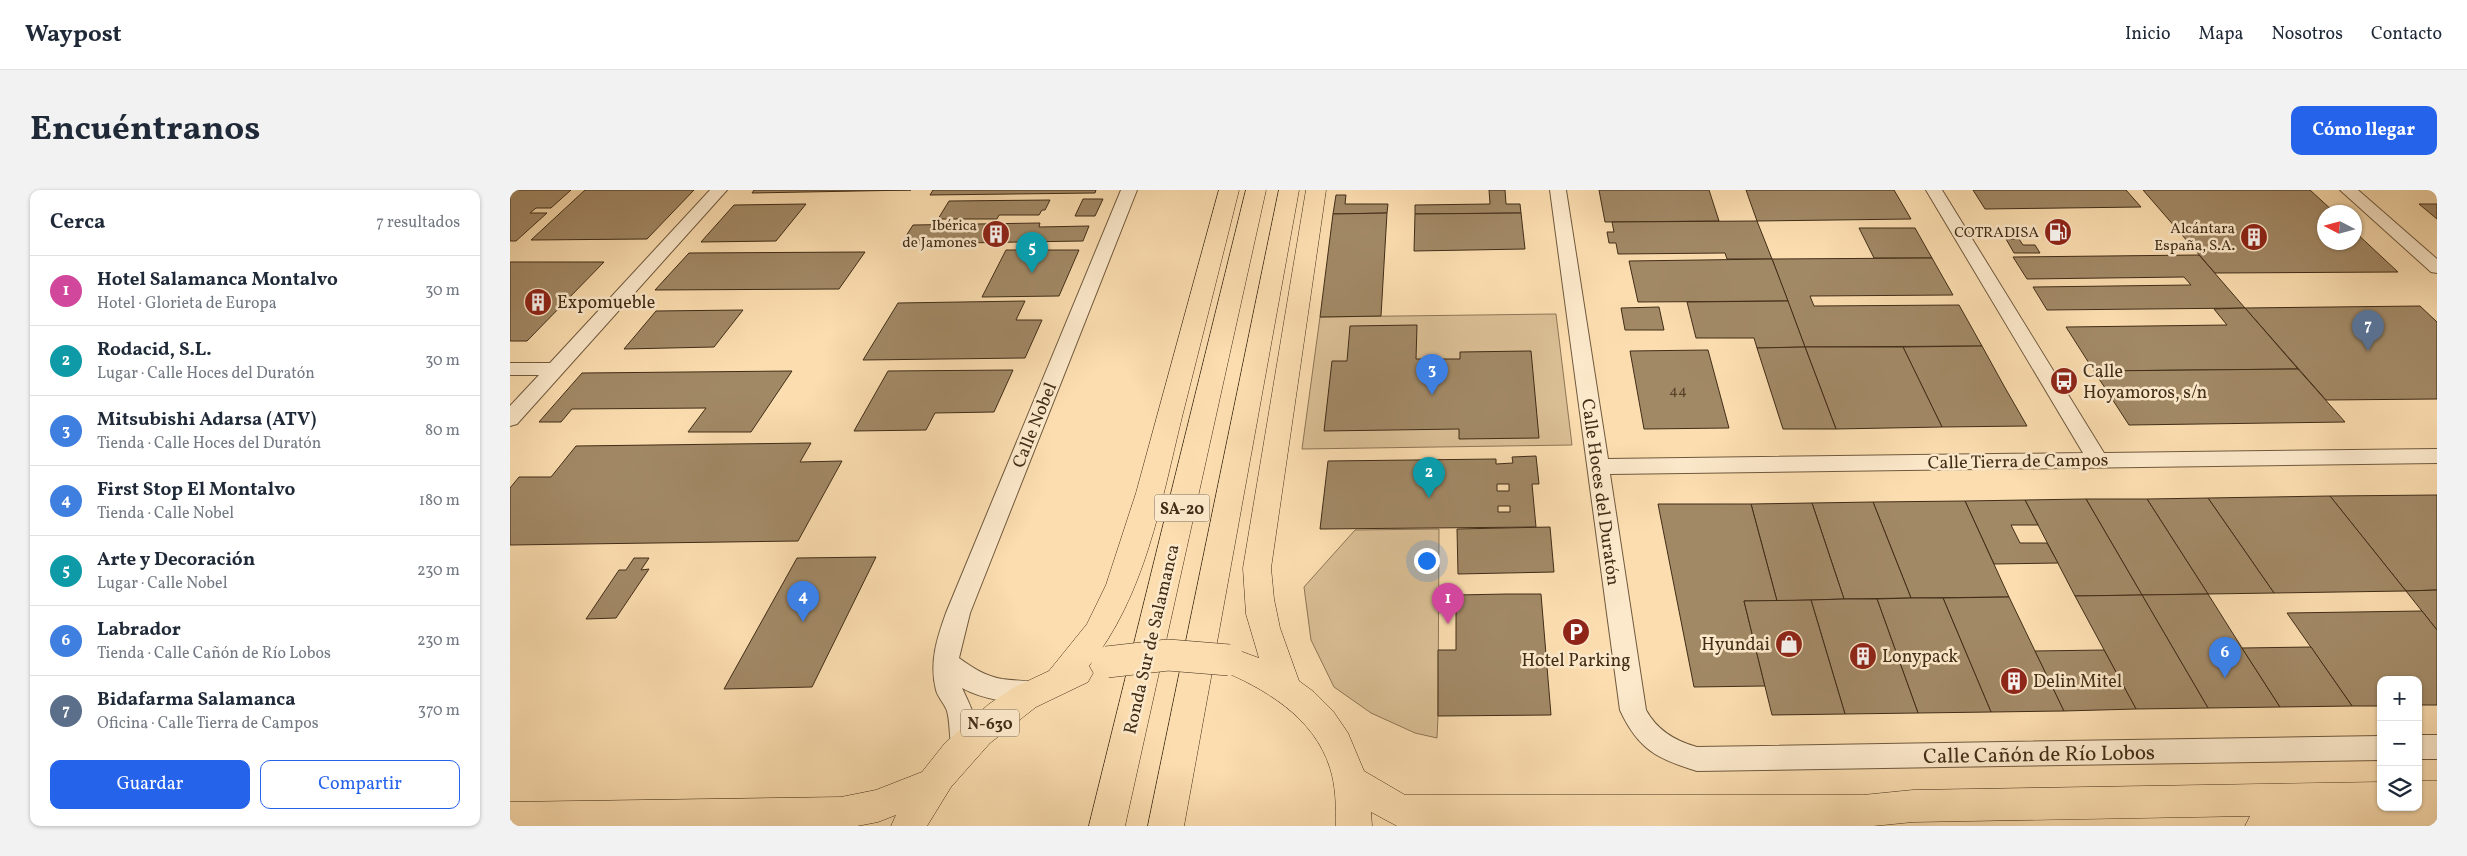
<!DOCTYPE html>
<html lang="es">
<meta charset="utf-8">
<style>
body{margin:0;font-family:Vollkorn,serif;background:#f2f2f3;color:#1f2937}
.controls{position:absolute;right:15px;bottom:15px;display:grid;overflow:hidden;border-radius:10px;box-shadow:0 1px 4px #0004}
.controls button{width:45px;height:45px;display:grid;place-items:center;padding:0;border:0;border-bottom:1px solid #e0e1e3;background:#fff;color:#1f2937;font:25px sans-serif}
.compass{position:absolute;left:1807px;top:15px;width:45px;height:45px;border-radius:50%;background:#fff;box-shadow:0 1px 4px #0004;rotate:276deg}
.you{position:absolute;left:916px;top:370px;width:18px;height:18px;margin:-12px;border:4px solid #fff;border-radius:50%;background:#1a73e8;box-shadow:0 0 0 8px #1a73e833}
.badge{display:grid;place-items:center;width:32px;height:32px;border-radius:50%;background:#2563eb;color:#fff;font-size:16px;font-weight:700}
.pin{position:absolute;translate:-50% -41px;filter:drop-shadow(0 1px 2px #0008)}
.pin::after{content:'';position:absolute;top:26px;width:18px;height:15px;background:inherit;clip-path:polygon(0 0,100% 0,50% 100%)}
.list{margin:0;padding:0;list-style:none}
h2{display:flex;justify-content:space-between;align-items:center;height:65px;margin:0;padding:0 20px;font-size:21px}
h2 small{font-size:16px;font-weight:400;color:#747a83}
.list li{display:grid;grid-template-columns:32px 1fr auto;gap:15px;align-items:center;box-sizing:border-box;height:70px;padding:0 20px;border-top:1px solid #e0e1e3}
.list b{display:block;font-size:19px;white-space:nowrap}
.list p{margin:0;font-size:16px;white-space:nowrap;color:#747a83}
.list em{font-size:16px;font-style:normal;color:#747a83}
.actions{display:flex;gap:10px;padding:15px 20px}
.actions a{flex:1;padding:11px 0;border:1px solid #2563eb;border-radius:10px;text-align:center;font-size:18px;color:#2563eb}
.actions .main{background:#2563eb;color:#fff}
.icon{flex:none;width:28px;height:28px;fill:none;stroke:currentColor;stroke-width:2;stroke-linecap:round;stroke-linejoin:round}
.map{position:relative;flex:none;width:1927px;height:636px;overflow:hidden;border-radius:10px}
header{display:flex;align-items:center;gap:30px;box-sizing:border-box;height:70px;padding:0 25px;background:#fff;border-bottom:1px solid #e0e1e3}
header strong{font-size:24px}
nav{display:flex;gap:28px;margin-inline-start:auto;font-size:18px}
.intro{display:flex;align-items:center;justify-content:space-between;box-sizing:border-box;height:120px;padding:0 30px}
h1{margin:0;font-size:35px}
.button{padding:12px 22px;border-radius:10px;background:#2563eb;color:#fff;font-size:18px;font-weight:700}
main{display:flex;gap:30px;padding:0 30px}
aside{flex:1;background:#fff;border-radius:10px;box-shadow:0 1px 4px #0004}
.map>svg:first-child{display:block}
.green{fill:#dbbf95;stroke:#8e7656}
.building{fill:#a28966;stroke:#412d17;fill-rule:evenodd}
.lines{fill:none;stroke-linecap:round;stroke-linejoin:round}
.minor-casing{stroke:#70593d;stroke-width:2}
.highway-casing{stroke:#412d17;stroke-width:1}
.minor{fill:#fce9cb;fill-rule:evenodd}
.highway{fill:#fbddaf;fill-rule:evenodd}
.highway-bridge-casing{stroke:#412d17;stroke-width:32;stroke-linecap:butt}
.highway-bridge{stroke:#fbddaf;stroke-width:31}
.labels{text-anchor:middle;stroke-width:5;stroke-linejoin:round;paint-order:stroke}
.far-poi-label{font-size:15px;fill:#412d17;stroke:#fce9cb;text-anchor:end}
.number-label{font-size:15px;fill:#59442b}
.shield{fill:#fce9cb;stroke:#79654d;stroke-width:1}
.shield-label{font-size:16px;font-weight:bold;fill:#412d17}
.poi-label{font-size:18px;fill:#412d17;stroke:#fce9cb;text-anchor:start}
.street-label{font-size:18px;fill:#412d17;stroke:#fce9cb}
.near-street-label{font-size:21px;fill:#412d17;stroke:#fce9cb}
</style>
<header>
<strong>Waypost</strong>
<nav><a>Inicio</a><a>Mapa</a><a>Nosotros</a><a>Contacto</a></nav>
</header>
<div class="intro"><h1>Encuéntranos</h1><a class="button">Cómo llegar</a></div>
<main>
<aside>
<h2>Cerca<small>7 resultados</small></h2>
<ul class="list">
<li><span class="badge" style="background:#d1479c">1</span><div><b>Hotel Salamanca Montalvo</b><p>Hotel · Glorieta de Europa</p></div><em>30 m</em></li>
<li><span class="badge" style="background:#0f9aa8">2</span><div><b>Rodacid, S.L.</b><p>Lugar · Calle Hoces del Duratón</p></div><em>30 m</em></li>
<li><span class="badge" style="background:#3f7fe0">3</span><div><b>Mitsubishi Adarsa (ATV)</b><p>Tienda · Calle Hoces del Duratón</p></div><em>80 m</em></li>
<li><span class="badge" style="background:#3f7fe0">4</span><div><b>First Stop El Montalvo</b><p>Tienda · Calle Nobel</p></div><em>180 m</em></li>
<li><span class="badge" style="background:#0f9aa8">5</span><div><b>Arte y Decoración</b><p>Lugar · Calle Nobel</p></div><em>230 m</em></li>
<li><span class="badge" style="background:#3f7fe0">6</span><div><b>Labrador</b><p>Tienda · Calle Cañón de Río Lobos</p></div><em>230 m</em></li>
<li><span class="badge" style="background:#5c6f8a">7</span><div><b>Bidafarma Salamanca</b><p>Oficina · Calle Tierra de Campos</p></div><em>370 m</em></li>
</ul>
<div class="actions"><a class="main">Guardar</a><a>Compartir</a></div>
</aside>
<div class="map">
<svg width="1927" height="636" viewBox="0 0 1927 636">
<rect width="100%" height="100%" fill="#fbddaf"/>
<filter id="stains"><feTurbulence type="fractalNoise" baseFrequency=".004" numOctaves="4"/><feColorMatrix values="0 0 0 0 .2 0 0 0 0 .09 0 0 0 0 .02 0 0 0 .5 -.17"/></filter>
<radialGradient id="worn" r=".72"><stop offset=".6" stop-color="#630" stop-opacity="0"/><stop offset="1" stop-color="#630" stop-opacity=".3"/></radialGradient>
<!-- green -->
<g class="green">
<polygon points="1046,124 1062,255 792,259 810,127"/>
<polygon points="929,339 928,526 927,548 905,543 861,523 824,497 801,450 794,397 845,340"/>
</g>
<!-- building -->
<g class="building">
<polygon points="0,0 61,0 41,18 26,18 20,23 37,23 6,51 0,51"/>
<polygon points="75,0 184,0 137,49 21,50"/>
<polygon points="244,0 401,0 242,3"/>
<polygon points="423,0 586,0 585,3 420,5"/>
<polygon points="979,0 995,0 996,14 1010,14 1011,23 905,24 905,15 980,14"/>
<polygon points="1089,0 1199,0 1209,31 1095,32"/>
<polygon points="1236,0 1384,0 1401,29 1247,31"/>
<polygon points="1463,0 1616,0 1631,17 1475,19"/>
<polygon points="1633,0 1800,0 1824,22 1814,22 1814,52 1844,52 1844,41 1888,82 1705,83"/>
<polygon points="826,5 836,5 835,14 878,14 877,23 823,24"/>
<polygon points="573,9 593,9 585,26 565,26"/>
<polygon points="540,10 535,20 532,20 529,25 489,25 487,29 428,29 439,11"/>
<polygon points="296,14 266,51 191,52 224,15"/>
<polygon points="1909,14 1927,14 1927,29"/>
<polygon points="877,23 871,126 810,127 823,24"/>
<polygon points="1011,23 1015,59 904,61 905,24"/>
<polygon points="1247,31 1262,69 1217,69 1215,63 1108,64 1106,53 1099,53 1097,42 1104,42 1102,32"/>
<polygon points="530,33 529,37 579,36 573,51 391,54 403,35"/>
<polygon points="1349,38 1405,38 1422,68 1364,68"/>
<polygon points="1496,49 1509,49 1513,55 1525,55 1530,63 1504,63"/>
<polygon points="496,60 569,60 549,106 472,107"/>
<polygon points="355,62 329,99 145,100 179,63"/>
<polygon points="1689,65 1735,118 1537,120 1523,97 1681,95 1674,87 1517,89 1503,67"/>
<polygon points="1422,68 1443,105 1300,106 1304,116 1449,115 1472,156 1295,157 1262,69"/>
<polygon points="1262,69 1278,111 1128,112 1119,71"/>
<polygon points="0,72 94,72 17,151 0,151"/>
<polygon points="515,111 506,130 532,130 515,168 353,170 388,113"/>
<polygon points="1278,111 1295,157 1247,158 1244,148 1186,148 1177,112"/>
<polygon points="1910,116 1927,132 1927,209 1816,210 1735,118"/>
<polygon points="1149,117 1154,140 1115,140 1111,118"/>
<polygon points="1735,118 1788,179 1584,181 1556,137 1717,135 1704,119"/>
<polygon points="233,120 204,157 114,159 146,121"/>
<polygon points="907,135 906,169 950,169 950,162 1021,161 1029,248 949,249 949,239 814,241 822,171 837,171 840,136"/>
<polygon points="1472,156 1494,196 1517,236 1432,237 1393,157"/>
<polygon points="1295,157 1393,157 1432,237 1326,239"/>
<polygon points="1295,157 1326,239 1273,239 1247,158"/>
<polygon points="1198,160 1219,238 1134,239 1120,161"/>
<polygon points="1788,179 1835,232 1619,235 1584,181"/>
<polygon points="503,180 484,222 425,223 416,240 344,241 378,181"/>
<polygon points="282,181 241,242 178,242 196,218 62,219 51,232 29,232 72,183"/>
<polygon points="301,253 290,272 332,271 288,351 0,355 0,298 9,287 41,287 66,256"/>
<path d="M1026 266 1029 294H1022L1026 337 810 339 818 271 986 269V274L1003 273 1002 267ZM987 294H999V301H987ZM988 316H1000V322H988Z"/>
<polygon points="1927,305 1927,400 1896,401 1820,306"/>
<polygon points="1820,306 1896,401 1764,403 1698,308"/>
<polygon points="1698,308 1764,403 1698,404 1637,309"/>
<polygon points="1576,309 1637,309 1698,404 1632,405"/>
<polygon points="1576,309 1632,405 1565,406 1515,310"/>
<polygon points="1515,310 1528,335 1501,335 1510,353 1537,353 1548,373 1484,374 1455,311"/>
<polygon points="1455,311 1499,407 1401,408 1363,312"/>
<polygon points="1363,312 1401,408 1334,409 1302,313"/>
<polygon points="1302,313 1334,409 1267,411 1241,314"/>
<polygon points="1148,314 1241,314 1267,411 1234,411 1255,496 1184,497"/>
<polygon points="1040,337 1044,382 948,384 947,339"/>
<polygon points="366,367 302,497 214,499 287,368"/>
<polygon points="124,368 139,368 131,380 139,379 106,428 76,429 109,380 116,380"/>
<polygon points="1927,400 1927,440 1896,401"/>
<polygon points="997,404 1031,404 1041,525 928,526 928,460 946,460 946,405"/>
<polygon points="1698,404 1732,458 1770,517 1698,518 1632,405"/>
<polygon points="1632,405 1698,518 1626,519 1565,406"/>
<polygon points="1499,407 1525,461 1554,521 1481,522 1433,408"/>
<polygon points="1401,408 1433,408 1481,522 1408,523 1367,409"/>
<polygon points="1334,409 1367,409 1408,523 1335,524 1301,410"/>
<polygon points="1301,410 1335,524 1262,525 1234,411"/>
<polygon points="1912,421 1927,440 1927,515 1908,515 1908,490 1871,490 1871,516 1842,516 1777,423"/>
<polygon points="1801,457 1842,516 1770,517 1732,458"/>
<polygon points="1594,460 1626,519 1554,521 1525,461"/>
</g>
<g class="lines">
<!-- minor casing -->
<g class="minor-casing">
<g id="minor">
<polygon points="200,0 217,0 7,234 0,236 0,216 29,185 0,185 0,173 40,173"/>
<path d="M611 0H627L460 423 449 468C463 478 475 486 492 489 506 491 519 490 532 494L536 502 532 510C512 517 471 509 452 498 461 517 474 542 464 563L454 567 444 563C438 550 441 535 437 521 435 514 428 508 426 500 419 473 427 448 436 423Z"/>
<path d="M1040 0H1056L1098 269 1573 263 1416 0H1432L1594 263 1927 259V273L1100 284 1136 520C1147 540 1165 551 1187 557L1871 546V570L1187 581C1147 569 1128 559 1110 520Z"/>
<polygon points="1830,0 1848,0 1927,69 1927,83 1921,82"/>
<rect x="1908" y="545" width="19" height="24"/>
</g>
</g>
<!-- highway casing -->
<g class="highway-casing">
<g id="highway">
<path d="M709 0H729C710 76 691 152 672 227 651 313 635 406 579 476L583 483 578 492 526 517 480 553 441 597 417 636H381L386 625 368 632 347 636H0V612L331 607 366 600 412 582 435 553 479 514 503 498 539 481 577 434 596 395 626 303Z"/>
<polygon points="736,0 756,0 615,636 579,636"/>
<path d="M769 0H789L704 469 708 461 719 457 749 468 736 424 733 378 796 0H816L761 378 764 409 770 438 789 491 804 502 823 521 838 543 854 581 895 605H1353L1403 600 1871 592V617L1898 619 1895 617H1908V591H1927V636H1735L1740 626 1403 632 1363 636H887L861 622 862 636H826C826 617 826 597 820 578 804 527 754 498 708 479L704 471 674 636H638Z"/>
</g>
</g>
<!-- minor -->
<use href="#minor" class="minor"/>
<!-- highway -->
<use href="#highway" class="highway"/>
<!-- highway-bridge casing -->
<g class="highway-bridge-casing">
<polyline id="highway-bridge" points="597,472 658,465 719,470"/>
</g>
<!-- highway-bridge -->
<use href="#highway-bridge" class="highway-bridge"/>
</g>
<!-- icons -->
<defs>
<g id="fuel-disc" transform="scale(1.4375)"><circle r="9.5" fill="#8f2418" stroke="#fce9cb"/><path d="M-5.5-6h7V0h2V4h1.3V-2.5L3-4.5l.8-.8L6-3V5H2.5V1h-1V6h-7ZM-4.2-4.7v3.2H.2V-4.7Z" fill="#fff"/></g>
<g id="building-disc" transform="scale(1.4375)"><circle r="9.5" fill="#8f2418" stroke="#fce9cb"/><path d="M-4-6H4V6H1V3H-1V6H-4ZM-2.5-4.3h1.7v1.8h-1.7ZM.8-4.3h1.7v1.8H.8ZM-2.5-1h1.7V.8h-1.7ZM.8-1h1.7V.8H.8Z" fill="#fff"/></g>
<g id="bus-disc" transform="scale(1.4375)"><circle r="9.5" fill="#8f2418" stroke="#fce9cb"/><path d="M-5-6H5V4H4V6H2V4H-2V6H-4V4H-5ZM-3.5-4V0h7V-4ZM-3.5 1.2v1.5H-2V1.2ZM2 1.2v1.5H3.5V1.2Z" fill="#fff"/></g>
<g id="parking-disc" transform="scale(1.4375)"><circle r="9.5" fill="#8f2418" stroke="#fce9cb"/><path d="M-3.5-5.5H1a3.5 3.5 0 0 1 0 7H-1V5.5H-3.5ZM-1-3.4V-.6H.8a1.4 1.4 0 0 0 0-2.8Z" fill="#fff"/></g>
<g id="shop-disc" transform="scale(1.4375)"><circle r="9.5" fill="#8f2418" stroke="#fce9cb"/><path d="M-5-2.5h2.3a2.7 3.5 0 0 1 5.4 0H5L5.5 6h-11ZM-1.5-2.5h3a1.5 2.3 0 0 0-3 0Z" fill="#fff"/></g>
</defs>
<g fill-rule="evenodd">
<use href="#fuel-disc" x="1548" y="42"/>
<use href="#building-disc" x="486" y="44"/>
<use href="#building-disc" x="1744" y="47"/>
<use href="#building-disc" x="28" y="112"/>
<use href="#bus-disc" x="1554" y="191"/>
<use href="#parking-disc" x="1066" y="442"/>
<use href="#shop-disc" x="1279" y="454"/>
<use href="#building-disc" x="1353" y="466"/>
<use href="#building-disc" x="1504" y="491"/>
</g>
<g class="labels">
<!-- far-poi labels -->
<g class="far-poi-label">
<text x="467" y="40">Ibérica<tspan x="467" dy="17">de Jamones</tspan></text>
<text x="1725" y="43">Alcántara<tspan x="1725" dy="17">España, S.A.</tspan></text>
<text x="1529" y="47">COTRADISA</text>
</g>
<!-- number labels -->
<g class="number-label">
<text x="1168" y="205">44</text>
</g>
<!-- shield labels -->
<g class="shield">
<rect x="644.5" y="304.5" width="55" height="27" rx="4"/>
<rect x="451" y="519.5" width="58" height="27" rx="4"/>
</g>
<g class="shield-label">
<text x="672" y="324">SA-20</text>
<text x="480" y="539">N-630</text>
</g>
<!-- poi labels -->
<g class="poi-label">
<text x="47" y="118">Expomueble</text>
<text x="1573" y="187">Calle<tspan x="1573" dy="21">Hoyamoros, s/n</tspan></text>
<text x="1260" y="460" text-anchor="end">Hyundai</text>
<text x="1372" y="472">Lonypack</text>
<text x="1066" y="476" text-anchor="middle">Hotel Parking</text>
<text x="1523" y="497">Delin Mitel</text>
</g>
<!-- street labels -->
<g class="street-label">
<text transform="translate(524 235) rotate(-68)" y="6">Calle Nobel</text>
<text transform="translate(1508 271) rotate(-1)" y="6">Calle Tierra de Campos</text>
<text transform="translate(1091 302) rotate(82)" y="6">Calle Hoces del Duratón</text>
<text transform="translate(641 449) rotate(-77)" y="6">Ronda Sur de Salamanca</text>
</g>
<!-- near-street labels -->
<g class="near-street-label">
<text transform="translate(1529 564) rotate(-1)" y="7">Calle Cañón de Río Lobos</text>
</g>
</g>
<rect width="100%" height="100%" filter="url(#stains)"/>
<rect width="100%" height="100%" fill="url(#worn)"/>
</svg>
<div class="controls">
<button>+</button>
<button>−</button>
<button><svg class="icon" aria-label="layers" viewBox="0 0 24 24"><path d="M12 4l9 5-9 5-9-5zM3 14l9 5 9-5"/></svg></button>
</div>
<svg class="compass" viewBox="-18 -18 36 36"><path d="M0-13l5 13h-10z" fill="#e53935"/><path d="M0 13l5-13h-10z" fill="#747a83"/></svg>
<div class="you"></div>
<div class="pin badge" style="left:938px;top:434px;background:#d1479c">1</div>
<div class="pin badge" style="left:919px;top:308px;background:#0f9aa8">2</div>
<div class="pin badge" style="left:922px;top:205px;background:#3f7fe0">3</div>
<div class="pin badge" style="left:293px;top:432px;background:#3f7fe0">4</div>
<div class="pin badge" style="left:522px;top:83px;background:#0f9aa8">5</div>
<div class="pin badge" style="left:1715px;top:488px;background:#3f7fe0">6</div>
<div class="pin badge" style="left:1858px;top:161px;background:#5c6f8a">7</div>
</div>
</main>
